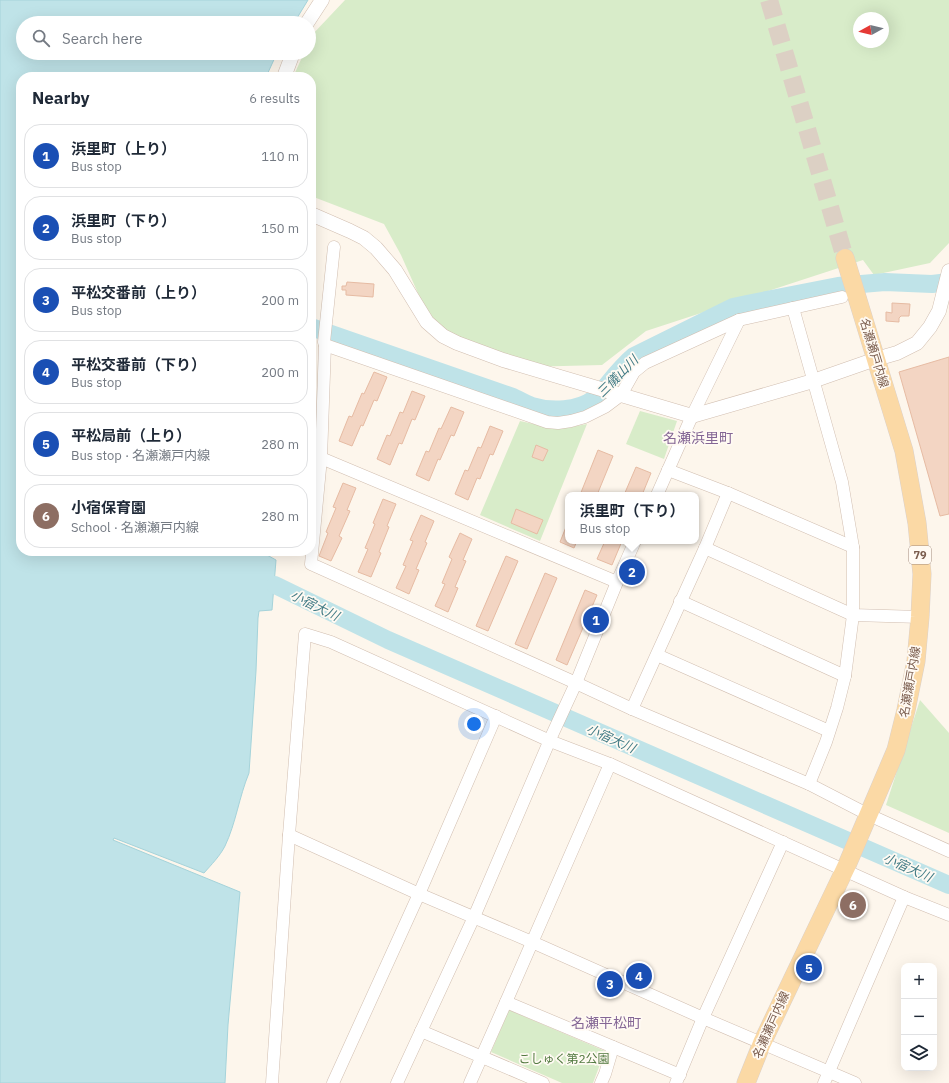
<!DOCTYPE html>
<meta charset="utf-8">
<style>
body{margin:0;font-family:"IBM Plex Sans","Noto Sans JP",sans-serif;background:#f2f2f3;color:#1f2937}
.controls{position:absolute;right:12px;bottom:12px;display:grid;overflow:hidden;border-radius:8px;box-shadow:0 4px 16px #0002}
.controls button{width:36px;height:36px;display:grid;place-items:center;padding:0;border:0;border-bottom:1px solid #e0e1e3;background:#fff;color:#1f2937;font:20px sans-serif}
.compass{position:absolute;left:853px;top:12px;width:36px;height:36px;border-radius:50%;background:#fff;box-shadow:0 4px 16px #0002;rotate:262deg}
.you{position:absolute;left:474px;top:724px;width:14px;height:14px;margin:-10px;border:3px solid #fff;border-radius:50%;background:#1a73e8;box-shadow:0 0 0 6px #1a73e833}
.badge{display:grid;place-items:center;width:26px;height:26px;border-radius:50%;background:#0f766e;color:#fff;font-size:13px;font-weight:700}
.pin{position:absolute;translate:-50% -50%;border:2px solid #fff;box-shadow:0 1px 4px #0006}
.popup{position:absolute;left:565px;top:492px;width:134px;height:52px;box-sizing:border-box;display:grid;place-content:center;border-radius:8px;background:#fff;filter:drop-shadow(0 1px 3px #0005);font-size:13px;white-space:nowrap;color:#747a83}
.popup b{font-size:15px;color:#1f2937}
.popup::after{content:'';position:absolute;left:50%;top:100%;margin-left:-8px;border:8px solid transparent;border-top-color:#fff}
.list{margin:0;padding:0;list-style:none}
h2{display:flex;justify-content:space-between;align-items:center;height:52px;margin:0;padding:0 16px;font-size:17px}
h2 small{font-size:13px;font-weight:400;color:#747a83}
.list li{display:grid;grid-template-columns:26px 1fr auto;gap:12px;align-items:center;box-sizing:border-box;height:64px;margin:0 8px 8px;padding:0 8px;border:1px solid #e0e1e3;border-radius:16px}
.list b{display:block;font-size:15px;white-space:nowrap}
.list p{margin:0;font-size:13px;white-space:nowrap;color:#747a83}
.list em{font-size:13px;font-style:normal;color:#747a83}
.icon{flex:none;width:22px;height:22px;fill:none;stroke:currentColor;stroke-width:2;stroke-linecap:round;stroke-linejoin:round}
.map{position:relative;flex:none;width:949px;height:1083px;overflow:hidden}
.search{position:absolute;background:#fff;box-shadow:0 4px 16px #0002;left:16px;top:16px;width:300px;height:44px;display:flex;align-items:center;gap:10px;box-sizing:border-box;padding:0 14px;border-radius:22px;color:#747a83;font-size:15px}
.panel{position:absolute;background:#fff;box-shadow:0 4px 16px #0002;left:16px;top:72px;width:300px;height:484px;border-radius:16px}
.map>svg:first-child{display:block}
.green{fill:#d8ecc9;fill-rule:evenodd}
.water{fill:#bfe3e8;stroke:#a5d3da}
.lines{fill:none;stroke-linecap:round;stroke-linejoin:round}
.river{stroke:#bfe3e8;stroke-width:18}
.building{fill:#f3d5c3;stroke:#e6bba3}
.primary-tunnel{stroke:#dcd0c4;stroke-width:18;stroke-dasharray:18 9;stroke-linecap:butt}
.minor-casing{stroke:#d1beb0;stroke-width:13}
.tertiary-casing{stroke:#d1beb0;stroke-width:15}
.primary-casing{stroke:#dad1cd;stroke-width:19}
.minor{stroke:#fff;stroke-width:12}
.tertiary{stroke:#fff;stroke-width:14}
.primary{stroke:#fbd9a5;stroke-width:18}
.labels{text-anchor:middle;stroke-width:3.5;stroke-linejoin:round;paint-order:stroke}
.shield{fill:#fffaf3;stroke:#a28b7f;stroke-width:1}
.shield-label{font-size:11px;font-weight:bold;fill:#7a5c4d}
.street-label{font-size:12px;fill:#7a5c4d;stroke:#fffaf3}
.park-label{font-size:12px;fill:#537a41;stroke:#fffaf3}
.water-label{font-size:13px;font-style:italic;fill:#437c86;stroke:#fffaf3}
.quarter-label{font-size:14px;fill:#846695;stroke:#fffaf3}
</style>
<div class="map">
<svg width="949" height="1083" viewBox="0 0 949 1083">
<rect width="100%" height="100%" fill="#fdf6ec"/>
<!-- green -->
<g class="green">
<path d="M345 0H949V243L930 263 874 275 863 260 646 331 602 365 524 367 433 327 401 255 384 224 311 196V77H293L304 53H309V42L312 35ZM859 18H883V42H859Z"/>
<polygon points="640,411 677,421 664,459 626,444"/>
<polygon points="520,421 552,428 566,428 587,424 540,541 480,515"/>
<polygon points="920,700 949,733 949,833 886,805"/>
<polygon points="509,1010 605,1051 593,1083 562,1083 491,1052"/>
</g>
<!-- water -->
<path class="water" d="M0 0H308L294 23H23V53H277L266 77H21V551H265L267 555 276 560 272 610 259 611 258 618 256 671 249 773C239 797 236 823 225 846 220 856 211 865 204 873L114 838 113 840 240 892 228 1025 225 1083H0Z"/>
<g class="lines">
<!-- river -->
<g class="river">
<path d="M311 327 513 397C519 400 526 404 532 406 551 412 578 411 594 399 597 396 600 393 603 390 613 378 622 366 634 356L733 307 747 304 838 286 885 282 932 284 949 282"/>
<polyline points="275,585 388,640 949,885"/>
</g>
</g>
<!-- building -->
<g class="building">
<polygon points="347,282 374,284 373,297 346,295 346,290 342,290 342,286 346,286"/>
<polygon points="892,303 910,304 909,316 901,316 899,318 899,322 886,321 886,312 892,313"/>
<polygon points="949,357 949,514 940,516 899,372"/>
<polygon points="374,372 387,377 377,401 374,400 363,426 361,425 352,446 339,441 349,416 352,417 362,393 364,394"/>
<polygon points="412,391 425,396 415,420 412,419 402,444 399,443 390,465 377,459 387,435 390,436 400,412 403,413"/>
<polygon points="451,407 464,412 454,436 451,435 440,460 438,459 429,481 416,475 426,451 429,452 439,428 441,429"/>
<polygon points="490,426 503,431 493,455 490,454 480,479 477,478 468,500 455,494 465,470 468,471 478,447 481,448"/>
<polygon points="536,445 548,450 543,461 532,457"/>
<polygon points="598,450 613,456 597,495 580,495"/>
<polygon points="636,467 651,473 642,495 624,495"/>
<polygon points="343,483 356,488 347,510 350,511 339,536 342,538 331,561 319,556 328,533 326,532 336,508 333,507"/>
<polygon points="383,499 396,504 387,526 389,527 379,552 381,553 371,577 358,572 368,549 365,548 375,524 373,523"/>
<polygon points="516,509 543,520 537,534 511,523"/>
<polygon points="421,515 434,521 425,542 427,543 416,569 419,570 409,594 396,588 406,566 403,565 413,541 410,540"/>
<polygon points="568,522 568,541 577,541 574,548 560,542"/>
<polygon points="460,533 472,539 463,560 466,561 455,587 458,588 448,612 435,606 445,584 442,583 452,559 449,557"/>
<polygon points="605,541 622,541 612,565 597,559"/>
<polygon points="506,556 518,561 488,631 476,626"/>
<polygon points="545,573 557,578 527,649 515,644"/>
<polygon points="585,590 597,595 567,665 556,660"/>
</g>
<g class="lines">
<!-- primary-tunnel -->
<polyline class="primary-tunnel" points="769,0 845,258"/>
<!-- minor casing -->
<g class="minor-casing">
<g id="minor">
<polyline points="334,247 324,342 325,345 321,458 311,564 576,683 632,709 809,784 869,815 949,851"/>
<polyline points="793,308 842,482 853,547 853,615 845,676 837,708 826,742 809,784"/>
<polyline points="325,345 547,422 558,423 571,421 585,417 605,407 621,395 634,372 645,363 739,320 842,297"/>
<polyline points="321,458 617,582"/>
<polyline points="668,470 728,493 853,547"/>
<polyline points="657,495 692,416 739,320"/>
<polyline points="705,548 853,615 920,617"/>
<polyline points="680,601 845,676"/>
<polyline points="657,655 829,731"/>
<polyline points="632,709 705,548 728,493"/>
<polyline points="289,835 419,894 532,942 703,1018 855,1083"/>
<polyline points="506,1002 680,1075"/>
<polyline points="421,1031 543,1083"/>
<polyline points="272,1083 289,835 305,634 331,642 550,741 610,764 844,870 904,897 949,915"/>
<polyline points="333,1083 419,894 496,716"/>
<polyline points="397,1083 474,917 552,735 576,683 617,582 635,541"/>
<polyline points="470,1083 506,1002 610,764"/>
<polyline points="601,1083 605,1074 613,1047"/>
<polyline points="676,1083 703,1018 783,842"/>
<polyline points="824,1083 904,897"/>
</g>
</g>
<!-- tertiary casing -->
<g class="tertiary-casing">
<g id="tertiary">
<polyline points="307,23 322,0"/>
<polyline points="284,77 293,53"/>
<polyline points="311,214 350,231 364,238 376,248 395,270 427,322 443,336 457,343 503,360 692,416 813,381 876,359 897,353 917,343 930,327 939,311 949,271"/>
</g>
</g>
<!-- primary casing -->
<g class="primary-casing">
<polyline id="primary" points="746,1083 762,1043 847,865 896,750 906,710 916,661 920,617 922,574 917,523 904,451 845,258"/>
</g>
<!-- minor -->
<use href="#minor" class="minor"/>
<!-- tertiary -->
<use href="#tertiary" class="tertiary"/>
<!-- primary -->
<use href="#primary" class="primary"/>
</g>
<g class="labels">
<!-- shield labels -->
<rect class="shield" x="909" y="546" width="22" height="18" rx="3"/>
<g class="shield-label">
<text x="920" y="559">79</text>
</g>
<!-- street labels -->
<g class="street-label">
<text transform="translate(874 353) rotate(73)" y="4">名瀬瀬戸内線</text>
<text transform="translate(910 682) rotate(-80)" y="4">名瀬瀬戸内線</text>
<text transform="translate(771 1025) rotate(-66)" y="4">名瀬瀬戸内線</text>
</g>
<!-- park labels -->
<g class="park-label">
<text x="564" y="1063">こしゅく第2公園</text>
</g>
<!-- water labels -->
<g class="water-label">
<text transform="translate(617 376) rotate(-45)" y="5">三儀山川</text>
<text transform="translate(315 605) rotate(26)" y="5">小宿大川</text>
<text transform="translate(611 738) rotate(24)" y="5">小宿大川</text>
<text transform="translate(908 867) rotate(24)" y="5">小宿大川</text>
</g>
<!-- quarter labels -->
<g class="quarter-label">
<text x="698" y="443">名瀬浜里町</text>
<text x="606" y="1028">名瀬平松町</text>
</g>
</g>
</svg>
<div class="controls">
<button>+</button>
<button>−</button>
<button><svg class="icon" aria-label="layers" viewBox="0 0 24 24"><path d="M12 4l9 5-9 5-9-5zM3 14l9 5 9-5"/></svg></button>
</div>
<svg class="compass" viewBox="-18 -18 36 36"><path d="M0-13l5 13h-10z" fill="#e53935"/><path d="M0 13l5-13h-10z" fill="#747a83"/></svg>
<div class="you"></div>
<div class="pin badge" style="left:596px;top:620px;background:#1a4fb4">1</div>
<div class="pin badge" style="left:632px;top:572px;background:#1a4fb4">2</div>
<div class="popup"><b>浜里町（下り）</b>Bus stop</div>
<div class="pin badge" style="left:610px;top:984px;background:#1a4fb4">3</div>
<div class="pin badge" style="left:639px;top:976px;background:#1a4fb4">4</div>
<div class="pin badge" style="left:809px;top:968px;background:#1a4fb4">5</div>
<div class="pin badge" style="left:853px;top:905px;background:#8d6e63">6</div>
<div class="search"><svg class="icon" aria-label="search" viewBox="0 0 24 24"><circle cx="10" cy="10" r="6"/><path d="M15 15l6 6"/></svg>Search here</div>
<section class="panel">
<h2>Nearby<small>6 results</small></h2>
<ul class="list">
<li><span class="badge" style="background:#1a4fb4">1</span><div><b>浜里町（上り）</b><p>Bus stop</p></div><em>110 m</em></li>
<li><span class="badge" style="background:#1a4fb4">2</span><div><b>浜里町（下り）</b><p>Bus stop</p></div><em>150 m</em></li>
<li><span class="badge" style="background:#1a4fb4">3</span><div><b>平松交番前（上り）</b><p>Bus stop</p></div><em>200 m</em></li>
<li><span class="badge" style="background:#1a4fb4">4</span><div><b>平松交番前（下り）</b><p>Bus stop</p></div><em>200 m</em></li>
<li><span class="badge" style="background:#1a4fb4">5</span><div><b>平松局前（上り）</b><p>Bus stop · 名瀬瀬戸内線</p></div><em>280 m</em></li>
<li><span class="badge" style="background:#8d6e63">6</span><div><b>小宿保育園</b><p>School · 名瀬瀬戸内線</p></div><em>280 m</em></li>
</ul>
</section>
</div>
